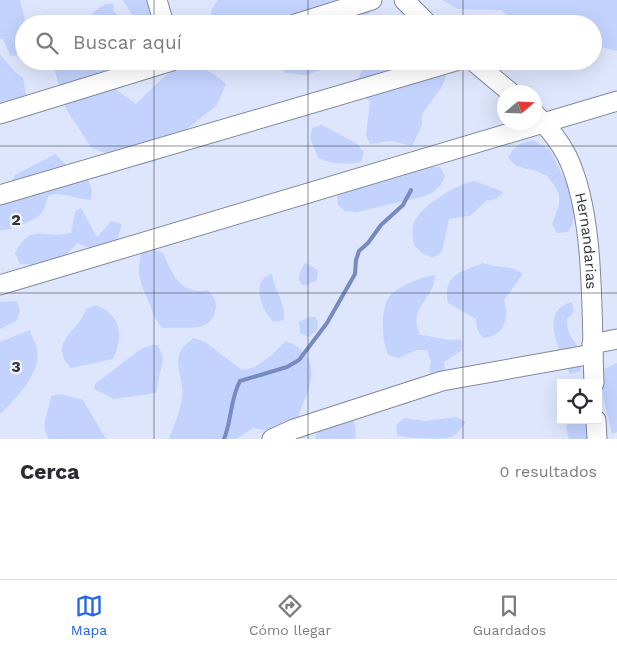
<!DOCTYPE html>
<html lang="es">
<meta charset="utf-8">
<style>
body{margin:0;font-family:"Work Sans",sans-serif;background:#f7f7f7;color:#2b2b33}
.controls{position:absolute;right:15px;bottom:15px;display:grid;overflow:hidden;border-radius:0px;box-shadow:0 5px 20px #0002}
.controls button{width:45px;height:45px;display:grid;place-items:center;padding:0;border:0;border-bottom:1px solid #e1e1e2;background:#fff;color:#2b2b33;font:25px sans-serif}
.compass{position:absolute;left:497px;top:85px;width:45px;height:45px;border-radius:50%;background:#fff;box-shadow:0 5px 20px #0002;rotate:71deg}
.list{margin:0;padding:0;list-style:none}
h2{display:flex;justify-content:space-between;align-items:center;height:65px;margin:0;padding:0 20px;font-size:21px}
h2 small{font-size:16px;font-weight:400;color:#7c7c81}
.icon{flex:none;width:28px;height:28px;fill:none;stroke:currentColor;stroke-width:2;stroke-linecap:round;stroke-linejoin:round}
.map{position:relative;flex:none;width:617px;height:439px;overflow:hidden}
.search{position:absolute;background:#fff;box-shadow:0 5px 20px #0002;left:15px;right:15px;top:15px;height:55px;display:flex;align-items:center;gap:12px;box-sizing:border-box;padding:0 18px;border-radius:28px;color:#7c7c81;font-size:19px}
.sheet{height:140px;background:#fff}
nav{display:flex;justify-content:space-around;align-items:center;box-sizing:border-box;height:70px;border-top:1px solid #e1e1e2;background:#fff;font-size:14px;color:#7c7c81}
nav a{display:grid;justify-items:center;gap:2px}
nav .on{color:#2563eb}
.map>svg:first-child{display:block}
.green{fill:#c3d3fe}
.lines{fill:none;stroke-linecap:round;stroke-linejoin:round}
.stream{stroke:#778bc2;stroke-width:4}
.minor-casing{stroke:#80889c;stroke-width:21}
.minor{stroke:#fff;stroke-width:19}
.grid{fill:none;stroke:#33363f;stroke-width:1;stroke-opacity:0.55}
.labels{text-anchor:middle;stroke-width:4.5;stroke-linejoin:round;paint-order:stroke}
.street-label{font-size:15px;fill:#33363f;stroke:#f0f4fd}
.grid-label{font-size:16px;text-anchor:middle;font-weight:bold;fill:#33363f;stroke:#f0f4fd;stroke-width:4.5;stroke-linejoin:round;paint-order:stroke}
</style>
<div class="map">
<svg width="617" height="439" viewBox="0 0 617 439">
<rect width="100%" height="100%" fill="#dee6fd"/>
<!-- green -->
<g class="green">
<polygon points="0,0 20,0 26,24 24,24 24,32 17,35 21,48 15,56 10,55 3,39 0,39"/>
<polygon points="123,0 157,0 153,12 140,21 135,19"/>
<polygon points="218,0 374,0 375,2 364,24 209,24 212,9"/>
<polygon points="442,0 617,0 617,51 593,45 593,24 513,24 502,10 458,9"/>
<path d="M106 4H114L113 10 125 24H88C89 14 97 9 106 4Z"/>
<polygon points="0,54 14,71 23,78 27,100 0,107"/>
<path d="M54 61H98L118 91 136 104C168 74 185 47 226 84L217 105 168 144 156 161 136 166 91 147 66 109 53 65Z"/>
<polygon points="276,61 347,61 306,75 285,73"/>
<path d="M364 67H375L392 73 441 67 446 77 441 88 422 114V125L412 146 391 141 370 144 366 135 370 102C358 90 355 81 364 67Z"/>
<path d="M322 125 356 143 364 152 361 162C346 165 332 164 318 158L310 138 312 128Z"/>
<path d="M533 140 550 150 575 200 573 223 568 232 557 233 552 224 559 205V194L554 185 547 176 536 171 516 166 508 158C514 146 520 143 533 140Z"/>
<path d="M55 154 78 176 88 180 92 190 91 200C76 199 64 192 49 195 47 200 45 209 41 214 36 220 7 232 0 230V192L10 185 15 175Z"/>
<path d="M418 166 440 167 445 176C440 189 434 193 421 197L357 212 345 211 338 205 336 186Z"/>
<path d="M474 181 504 192 496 199 486 201 470 216 449 219 442 252 433 258 422 253 414 245C413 238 411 228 414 222 421 206 457 184 474 181Z"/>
<path d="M81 208 97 237 111 221 122 224 116 244 99 252 78 243C72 247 69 253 64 257 54 266 33 265 20 264L15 253C32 221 44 240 71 233L75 211Z"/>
<path d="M143 245 163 253C173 275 180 295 208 290 214 297 218 302 215 312 210 334 181 326 163 328 156 321 153 314 150 305 138 277 136 275 143 245Z"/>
<polygon points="305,263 318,270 317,280 307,285 302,285 299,280 299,274"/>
<path d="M483 263C498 269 510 264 523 274L504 300C510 318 504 337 483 338L477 329 476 319 448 303C442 275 461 272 483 263Z"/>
<path d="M272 274C274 290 286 302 284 320L274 322C261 312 250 279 272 274Z"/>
<path d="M435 275C434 302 407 306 420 335 434 336 448 342 461 339L462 350 444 362 445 373 438 380 429 372 431 361 427 350H417L399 358 388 355C382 340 380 311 389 297 396 287 423 276 435 275Z"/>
<polygon points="17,301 20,311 16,321 0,329 0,302"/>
<path d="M572 302 574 312 567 319C566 345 588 342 580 371L570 374C561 352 537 311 572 302Z"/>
<path d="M95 305C121 313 124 337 113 359L71 368C47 342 78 333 86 309Z"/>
<polygon points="309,317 315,317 318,322 317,330 309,337 300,333 299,322"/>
<path d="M30 330C31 336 35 341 37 348 43 371 15 400 0 414V342Z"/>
<path d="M194 338 205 342 242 370C261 368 272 354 286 341 317 353 316 377 303 403 300 410 299 417 295 425L274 431 253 428 236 439H169C174 426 180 412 182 398 185 373 165 357 194 338Z"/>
<polygon points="152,345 158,345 163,358 156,393 114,399 94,389 95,384 141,349"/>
<polygon points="617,363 617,432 612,434 602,392 600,371"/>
<path d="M61 394 83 400 106 439H49C39 426 49 411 51 396Z"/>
<path d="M333 405C350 413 358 420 355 439H315L324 410Z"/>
<path d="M456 417 466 422C461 429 456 436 448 438 437 439 407 439 397 435L396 425 404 418 425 421Z"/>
<polygon points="568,420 590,420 592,439 569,439 566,428"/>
</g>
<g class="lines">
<!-- stream -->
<path class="stream" d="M224 439C232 420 230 399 240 381L287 367 299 360 327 323 355 274 356 260 359 251 368 243 381 225 403 205 411 190"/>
<!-- minor casing -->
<g class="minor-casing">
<g id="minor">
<polyline points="157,0 164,24"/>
<polyline points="404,0 428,24"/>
<polyline points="295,24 372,0"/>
<polyline points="473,61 510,92"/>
<path id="s1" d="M534 113C547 126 559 140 567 156 596 216 591 316 594 383"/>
<polyline points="0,114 172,61"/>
<polyline points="0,195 456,61"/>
<polyline points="0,285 617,101"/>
<polyline points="592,344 617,339"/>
<polyline points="596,420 597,439"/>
<polyline points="272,439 294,429 442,381 593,354"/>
</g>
</g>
<!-- minor -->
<use href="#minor" class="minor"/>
</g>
<!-- grid -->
<path class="grid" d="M154 0V24M308 0V24M463 0V24M154 61V439M308 61V439M463 61V439M0 146H617M0 293H617"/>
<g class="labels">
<!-- street labels -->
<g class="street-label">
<text dy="5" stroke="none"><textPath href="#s1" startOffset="142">Hernandarias</textPath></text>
</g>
</g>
<g class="grid-label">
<text x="16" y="225">2</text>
<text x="16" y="372">3</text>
</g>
</svg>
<div class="controls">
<button><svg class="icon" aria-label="locate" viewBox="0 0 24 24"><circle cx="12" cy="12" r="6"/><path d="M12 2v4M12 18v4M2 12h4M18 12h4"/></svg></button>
</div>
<svg class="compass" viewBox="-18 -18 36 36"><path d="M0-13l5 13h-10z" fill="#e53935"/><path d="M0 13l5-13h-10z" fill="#7c7c81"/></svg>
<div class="search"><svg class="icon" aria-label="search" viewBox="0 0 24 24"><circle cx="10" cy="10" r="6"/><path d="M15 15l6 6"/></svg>Buscar aquí</div>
</div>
<section class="sheet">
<h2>Cerca<small>0 resultados</small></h2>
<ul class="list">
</ul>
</section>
<nav>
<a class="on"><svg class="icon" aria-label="map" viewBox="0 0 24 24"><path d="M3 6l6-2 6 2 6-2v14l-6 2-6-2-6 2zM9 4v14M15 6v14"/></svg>Mapa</a>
<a><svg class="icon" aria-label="directions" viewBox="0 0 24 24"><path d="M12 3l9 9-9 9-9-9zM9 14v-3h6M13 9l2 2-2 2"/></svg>Cómo llegar</a>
<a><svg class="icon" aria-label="saved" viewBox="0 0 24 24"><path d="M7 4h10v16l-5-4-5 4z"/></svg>Guardados</a>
</nav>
